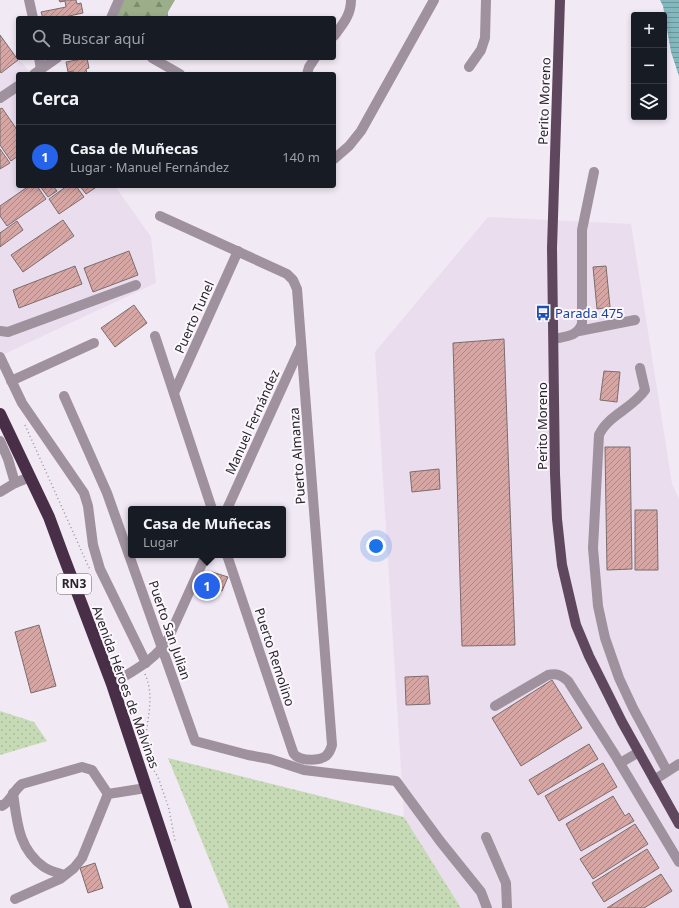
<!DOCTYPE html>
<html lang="es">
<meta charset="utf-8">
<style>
body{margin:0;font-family:"Noto Sans",sans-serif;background:#242831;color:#f1f3f6}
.controls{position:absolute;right:12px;top:12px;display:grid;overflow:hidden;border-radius:4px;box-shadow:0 2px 6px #0003}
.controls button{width:36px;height:36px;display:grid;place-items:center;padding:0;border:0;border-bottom:1px solid #363941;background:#171b24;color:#f1f3f6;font:20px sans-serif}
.you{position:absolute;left:376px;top:546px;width:14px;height:14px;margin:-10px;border:3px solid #fff;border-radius:50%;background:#1a73e8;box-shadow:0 0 0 6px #1a73e833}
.badge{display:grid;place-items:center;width:26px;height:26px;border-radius:50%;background:#2563eb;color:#fff;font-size:13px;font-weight:700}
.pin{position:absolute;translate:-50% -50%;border:2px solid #fff;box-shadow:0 1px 4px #0006}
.popup{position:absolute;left:128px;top:506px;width:158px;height:52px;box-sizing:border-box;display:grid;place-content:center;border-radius:4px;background:#171b24;filter:drop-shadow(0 1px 3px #0005);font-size:13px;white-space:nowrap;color:#9ea1a6}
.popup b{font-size:15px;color:#f1f3f6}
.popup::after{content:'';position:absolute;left:50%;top:100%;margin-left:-8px;border:8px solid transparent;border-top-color:#171b24}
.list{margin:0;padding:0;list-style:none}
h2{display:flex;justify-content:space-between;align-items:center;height:52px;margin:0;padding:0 16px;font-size:17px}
h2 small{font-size:13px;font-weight:400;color:#9ea1a6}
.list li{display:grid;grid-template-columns:26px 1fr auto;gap:12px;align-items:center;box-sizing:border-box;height:64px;padding:0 16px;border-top:1px solid #363941}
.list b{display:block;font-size:15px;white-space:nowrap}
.list p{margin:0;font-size:13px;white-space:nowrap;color:#9ea1a6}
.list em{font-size:13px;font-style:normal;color:#9ea1a6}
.icon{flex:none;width:22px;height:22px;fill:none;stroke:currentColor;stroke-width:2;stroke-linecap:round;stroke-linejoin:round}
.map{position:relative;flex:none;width:679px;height:908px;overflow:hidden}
.search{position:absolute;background:#171b24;box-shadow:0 2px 6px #0003;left:16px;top:16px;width:320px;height:44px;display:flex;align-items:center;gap:10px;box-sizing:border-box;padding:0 14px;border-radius:4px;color:#9ea1a6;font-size:15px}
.panel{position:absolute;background:#171b24;box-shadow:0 2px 6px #0003;left:16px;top:72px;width:320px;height:116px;border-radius:4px}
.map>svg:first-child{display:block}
.built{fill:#eaddee}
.grass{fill:url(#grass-dots)}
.forest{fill:url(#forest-firs)}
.water{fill:url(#water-rules)}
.building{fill:url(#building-hatch);stroke:#7b6d6d}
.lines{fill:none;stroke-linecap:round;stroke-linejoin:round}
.path{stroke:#99949c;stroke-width:1.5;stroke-dasharray:1 3;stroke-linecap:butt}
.minor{stroke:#9f919e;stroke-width:10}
.major{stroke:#5f485e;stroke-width:10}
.highway{stroke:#492e48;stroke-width:12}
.labels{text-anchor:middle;stroke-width:4;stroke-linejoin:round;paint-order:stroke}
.shield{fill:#fcf7fe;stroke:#686469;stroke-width:1}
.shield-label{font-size:12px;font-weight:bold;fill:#282529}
.street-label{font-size:13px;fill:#282529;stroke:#fcf7fe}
.transit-label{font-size:13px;fill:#164399;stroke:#fcf7fe;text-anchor:start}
</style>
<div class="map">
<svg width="679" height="908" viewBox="0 0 679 908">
<defs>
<pattern id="grass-dots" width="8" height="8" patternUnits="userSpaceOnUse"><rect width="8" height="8" fill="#c7dab6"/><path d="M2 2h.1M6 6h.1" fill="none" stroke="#abbb9c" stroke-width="1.8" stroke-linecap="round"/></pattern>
<pattern id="forest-firs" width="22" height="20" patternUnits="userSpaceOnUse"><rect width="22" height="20" fill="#9bae89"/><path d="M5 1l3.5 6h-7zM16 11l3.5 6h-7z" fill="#7e8d70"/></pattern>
<pattern id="water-rules" width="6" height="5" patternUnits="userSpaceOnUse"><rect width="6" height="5" fill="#83b8be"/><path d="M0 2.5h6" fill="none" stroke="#6b959a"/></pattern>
<pattern id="building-hatch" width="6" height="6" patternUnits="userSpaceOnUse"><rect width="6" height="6" fill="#d5a6a4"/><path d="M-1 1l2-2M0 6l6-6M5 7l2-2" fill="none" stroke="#ad8786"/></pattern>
</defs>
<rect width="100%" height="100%" fill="#f1e9f4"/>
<!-- built -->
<g class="built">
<polygon points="0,35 31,74 18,74 18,186 115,186 151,237 156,283 0,356"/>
<polygon points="488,217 631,224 672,484 679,499 679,908 461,908 404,817 375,352"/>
</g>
<!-- grass -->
<g class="grass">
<polygon points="0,711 34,722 47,741 0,755"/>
<polygon points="168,758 404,817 461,908 229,908"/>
</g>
<!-- forest -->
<polygon class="forest" points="123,0 175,0 168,12 168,18 118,18 117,15"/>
<!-- water -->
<polygon class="water" points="660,0 679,0 679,76 671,52 663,6"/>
<!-- building -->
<g class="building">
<polygon points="59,0 76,0 77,4 81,3 83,13 60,18 43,18 41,12 66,7 65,1 60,2"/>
<polygon points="0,35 18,60 1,73 0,71"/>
<polygon points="87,58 89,68 86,69 87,74 74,74 73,71 68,72 66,62"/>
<polygon points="2,108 18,131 18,156 11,161 0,145 0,109"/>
<polygon points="0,149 10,163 0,169"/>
<polygon points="29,186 37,186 46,199 7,226 0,216 0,206"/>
<polygon points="40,186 53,186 57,191 48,197"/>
<polygon points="67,186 76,186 84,197 59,214 49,199"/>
<polygon points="80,186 98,186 86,194"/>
<polygon points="63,220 74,236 23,272 11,255"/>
<polygon points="17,221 23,230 0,247 0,233"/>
<polygon points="129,251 138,275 93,292 84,268"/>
<polygon points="75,266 82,284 19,308 13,290"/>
<polygon points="606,266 610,307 597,309 593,267"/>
<polygon points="134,305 147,323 115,347 101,328"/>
<polygon points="504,339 515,645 462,646 453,343"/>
<polygon points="604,371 620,372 617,402 600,400"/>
<polygon points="605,447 630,447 632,569 607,570"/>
<polygon points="439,469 440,489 412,492 410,472"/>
<polygon points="635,510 657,510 658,570 635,570"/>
<polygon points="212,572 228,577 222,591 219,590 216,593 207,586"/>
<polygon points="39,625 56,686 31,693 15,632"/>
<polygon points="428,676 430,704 406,705 405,677"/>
<polygon points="552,680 582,728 521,766 492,718"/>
<polygon points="589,744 598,759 538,795 529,780"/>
<polygon points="603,763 617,787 559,821 545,796"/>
<polygon points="613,796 625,816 629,813 634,821 581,851 566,824"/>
<polygon points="635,824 648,844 593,879 580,859"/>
<polygon points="647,849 659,868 604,902 592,883"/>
<polygon points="95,863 103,888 88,893 80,868"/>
<polygon points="661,874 672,891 644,908 607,908"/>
</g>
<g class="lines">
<!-- path -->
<g class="path">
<polyline points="25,425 90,570"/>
<path d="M145 674C157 701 143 726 146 753"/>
<polyline points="150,764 158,777 169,809 175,841"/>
</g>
<!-- minor -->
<g class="minor">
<polyline points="29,0 33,18"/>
<polyline points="111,18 119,0"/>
<path d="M334 36C343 24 351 15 351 0"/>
<polyline points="39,58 41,69"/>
<polyline points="152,58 180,74"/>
<polyline points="469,67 481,50 485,38 486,0"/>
<polyline points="34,74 57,58"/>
<polyline points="307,74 309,67 315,58"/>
<polyline points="0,98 18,86"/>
<polyline points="334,159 349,146 361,131 434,0"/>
<path d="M160 216 287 274 293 280 297 289 332 745C331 749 329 753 326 756 319 761 301 761 295 755 293 754 293 751 292 749L227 555"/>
<polyline points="0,331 8,332 136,285"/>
<polyline points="579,331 635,320"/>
<polyline points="155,336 212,509"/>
<path d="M554 339C567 336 576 337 582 324V230L594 172"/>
<polyline points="0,357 22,403 84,493 88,506 93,545 100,569 146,663"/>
<path d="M640 368 645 390C633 408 607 416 599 435L593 548 598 606 605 638 619 678 633 708 667 771"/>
<polyline points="11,381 94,343"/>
<polyline points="174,393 238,251"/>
<polyline points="64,396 107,493 195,741 248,755 270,759 304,770 396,781 440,841 481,892 487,908"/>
<polyline points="0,441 8,459 15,483"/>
<polyline points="0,492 15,483 30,477"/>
<polyline points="227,509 300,348"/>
<path d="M112 684C132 671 155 661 168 639L206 555"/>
<path d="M495 706 548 675C557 673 561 675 568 681L615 755 679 862"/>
<polyline points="620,763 639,752"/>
<polyline points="654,780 679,764"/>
<path d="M13 793C17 821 18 849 44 867 50 871 58 873 64 875"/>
<path d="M0 805 2 806C11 801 13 791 22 784L82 767 92 770 108 794"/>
<polyline points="486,837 506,883 507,908"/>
<polyline points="15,899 60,879 74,868 82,858 108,794 146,788"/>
</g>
<!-- major -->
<polyline class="major" points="560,0 552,248 555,474 557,519 562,565 576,625 589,656 622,722 679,824"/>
<!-- highway -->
<polyline class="highway" points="0,414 49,517 63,555 112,684 186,908"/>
</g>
<!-- icons -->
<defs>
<g id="bus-bare" transform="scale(1.2)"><path d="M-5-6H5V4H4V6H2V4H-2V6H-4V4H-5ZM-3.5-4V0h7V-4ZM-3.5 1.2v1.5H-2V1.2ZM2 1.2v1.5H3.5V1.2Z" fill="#1a4fb4" stroke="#fcf7fe" stroke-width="2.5" paint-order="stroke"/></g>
</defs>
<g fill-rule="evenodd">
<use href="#bus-bare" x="543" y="313"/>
</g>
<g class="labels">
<!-- shield labels -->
<rect class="shield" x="57" y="574" width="34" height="20" rx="3"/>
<g class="shield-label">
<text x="74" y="588">RN3</text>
</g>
<!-- street labels -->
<g class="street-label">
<text transform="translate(544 101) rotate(-88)" y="5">Perito Moreno</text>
<text transform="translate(194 317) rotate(-66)" y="5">Puerto Tunel</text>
<text transform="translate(252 422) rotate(-66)" y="5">Manuel Fernández</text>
<text transform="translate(542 426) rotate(-90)" y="5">Perito Moreno</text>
<text transform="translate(297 456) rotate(-94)" y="5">Puerto Almanza</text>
<text transform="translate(170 630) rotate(71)" y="5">Puerto San Julian</text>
<text transform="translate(275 657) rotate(72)" y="5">Puerto Remolino</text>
<text transform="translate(126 687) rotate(70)" y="5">Avenida Héroes de Malvinas</text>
</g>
<!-- transit labels -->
<g class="transit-label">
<text x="555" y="318">Parada 475</text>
</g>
</g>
</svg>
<div class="controls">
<button>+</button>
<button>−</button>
<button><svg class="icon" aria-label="layers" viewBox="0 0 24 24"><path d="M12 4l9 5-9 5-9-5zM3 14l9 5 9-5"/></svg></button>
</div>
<div class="you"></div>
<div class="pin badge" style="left:207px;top:586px">1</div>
<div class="popup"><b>Casa de Muñecas</b>Lugar</div>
<div class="search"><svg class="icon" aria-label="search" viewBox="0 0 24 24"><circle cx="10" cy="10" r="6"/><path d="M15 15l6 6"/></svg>Buscar aquí</div>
<section class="panel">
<h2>Cerca<small></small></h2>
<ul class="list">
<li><span class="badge">1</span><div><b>Casa de Muñecas</b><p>Lugar · Manuel Fernández</p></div><em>140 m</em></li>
</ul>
</section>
</div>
